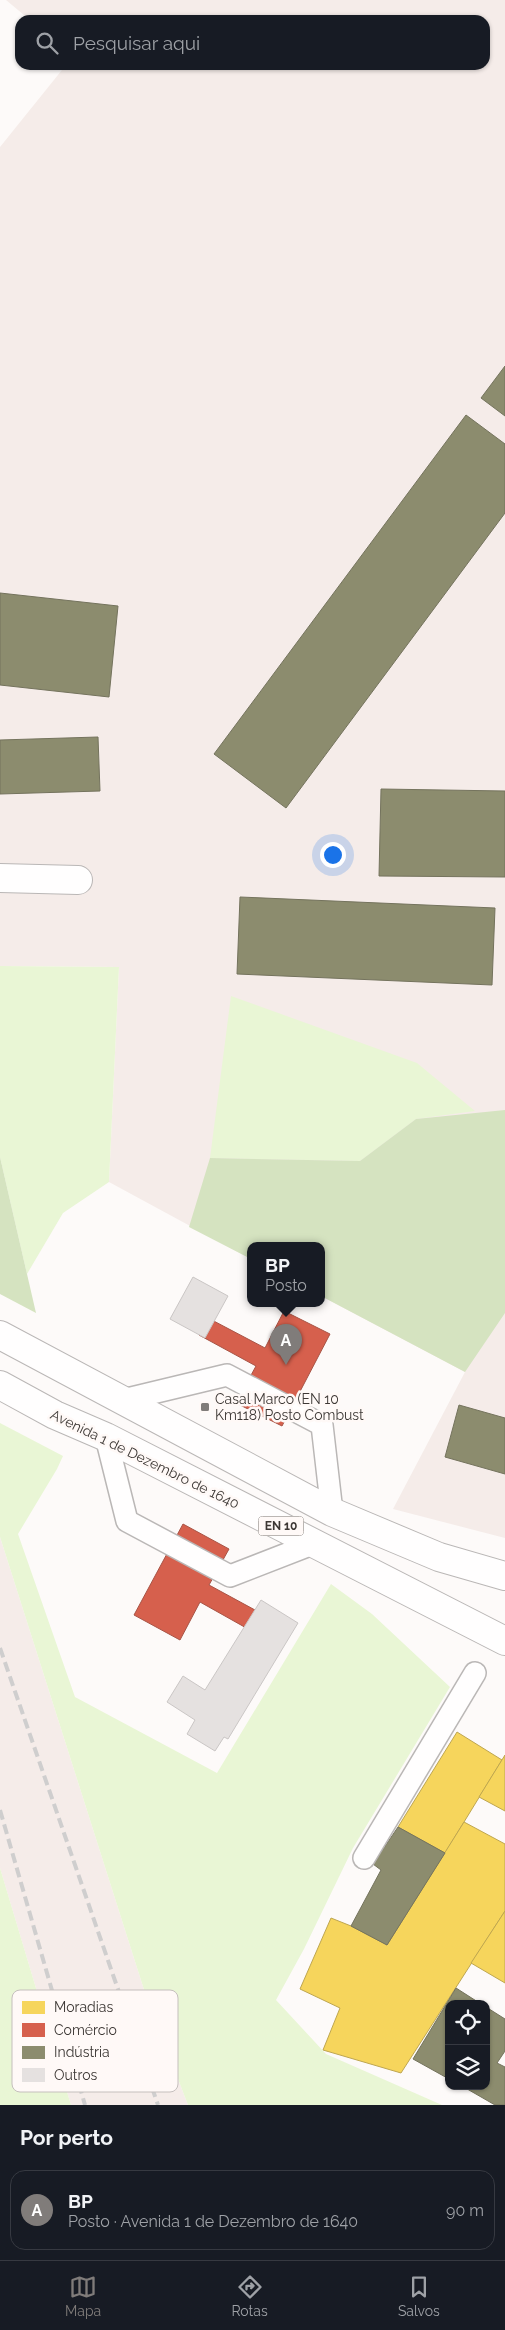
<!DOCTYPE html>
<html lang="pt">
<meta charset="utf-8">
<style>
body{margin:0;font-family:Raleway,sans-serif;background:#20242c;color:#f1f3f6}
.controls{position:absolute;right:15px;bottom:15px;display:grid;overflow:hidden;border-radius:10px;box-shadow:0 1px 4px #0004}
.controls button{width:45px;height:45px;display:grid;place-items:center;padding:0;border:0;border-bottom:1px solid #363941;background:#171b24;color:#f1f3f6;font:25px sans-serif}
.you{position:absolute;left:332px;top:854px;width:18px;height:18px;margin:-12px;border:4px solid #fff;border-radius:50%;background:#1a73e8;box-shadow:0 0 0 8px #1a73e833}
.badge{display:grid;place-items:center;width:32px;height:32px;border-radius:50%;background:#807c7a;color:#fff;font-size:16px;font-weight:700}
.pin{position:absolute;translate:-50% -41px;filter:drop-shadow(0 1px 2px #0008)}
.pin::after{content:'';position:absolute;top:26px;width:18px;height:15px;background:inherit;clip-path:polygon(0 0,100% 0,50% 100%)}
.popup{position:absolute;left:247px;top:1242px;width:78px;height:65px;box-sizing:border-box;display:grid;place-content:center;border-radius:10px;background:#171b24;filter:drop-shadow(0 1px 4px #0005);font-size:16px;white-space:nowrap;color:#9ea1a6}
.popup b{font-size:19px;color:#f1f3f6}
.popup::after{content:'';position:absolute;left:50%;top:100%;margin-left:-10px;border:10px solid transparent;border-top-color:#171b24}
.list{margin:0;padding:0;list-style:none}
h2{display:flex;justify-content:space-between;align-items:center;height:65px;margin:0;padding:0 20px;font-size:21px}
h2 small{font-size:16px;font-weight:400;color:#9ea1a6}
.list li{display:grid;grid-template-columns:32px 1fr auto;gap:15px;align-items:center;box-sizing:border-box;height:80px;margin:0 10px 10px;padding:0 10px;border:1px solid #363941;border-radius:15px}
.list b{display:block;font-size:19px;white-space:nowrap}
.list p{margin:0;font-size:16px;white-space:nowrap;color:#9ea1a6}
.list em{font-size:16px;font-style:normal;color:#9ea1a6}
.icon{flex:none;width:28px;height:28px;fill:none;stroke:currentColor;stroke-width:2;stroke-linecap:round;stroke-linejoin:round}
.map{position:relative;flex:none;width:505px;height:2105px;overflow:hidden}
.search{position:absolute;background:#171b24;box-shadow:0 1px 4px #0004;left:15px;right:15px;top:15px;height:55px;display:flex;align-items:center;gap:12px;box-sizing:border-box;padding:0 18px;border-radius:15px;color:#9ea1a6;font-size:19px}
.sheet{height:155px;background:#171b24}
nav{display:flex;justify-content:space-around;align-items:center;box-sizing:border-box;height:70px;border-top:1px solid #363941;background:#171b24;font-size:14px;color:#9ea1a6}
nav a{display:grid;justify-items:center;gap:2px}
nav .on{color:#807c7a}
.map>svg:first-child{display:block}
.built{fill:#f5ece9}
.green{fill:#e9f6d5}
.forest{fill:#d5e3c0}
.homes{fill:#f6d55c;stroke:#bea650}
.shops{fill:#d6604d;stroke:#a85446}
.industry{fill:#8c8c6e;stroke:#74735d}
.building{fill:#e5e1e0;stroke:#cac6c5}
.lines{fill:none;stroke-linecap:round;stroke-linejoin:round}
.lane-casing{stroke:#bab7b6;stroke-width:24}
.street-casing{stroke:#bab7b6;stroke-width:30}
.primary-casing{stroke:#bab7b6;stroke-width:30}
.lane{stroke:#fffefe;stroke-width:21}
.street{stroke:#fffefe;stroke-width:28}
.primary{stroke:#fffefe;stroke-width:28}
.rail{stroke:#cfcece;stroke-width:4;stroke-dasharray:10 5;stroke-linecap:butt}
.poi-dot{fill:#807c7a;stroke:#fff9f7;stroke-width:2}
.labels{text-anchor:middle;stroke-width:5;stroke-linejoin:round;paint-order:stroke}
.shield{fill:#fff9f7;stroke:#77726f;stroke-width:1}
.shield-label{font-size:12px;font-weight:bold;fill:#3d3835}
.poi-label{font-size:14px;fill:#3d3835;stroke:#fff9f7;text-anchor:start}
.street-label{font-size:14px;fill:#3d3835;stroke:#fff9f7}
.key{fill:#fff9f7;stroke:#c5bfbd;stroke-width:1}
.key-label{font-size:14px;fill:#3d3835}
</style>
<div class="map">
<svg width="505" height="2105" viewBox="0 0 505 2105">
<rect width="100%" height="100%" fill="#fdfaf9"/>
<!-- built -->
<g class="built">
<polygon points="6,0 505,0 505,1538 393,1509 465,1372 321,1296 321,1246 251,1246 251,1259 109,1182 119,967 0,966 0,147 66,65 485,65 485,20 30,20"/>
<polygon points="0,1537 146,1996 188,2105 71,2105 0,1868"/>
</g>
<!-- green -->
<g class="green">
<polygon points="0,966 119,967 109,1182 63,1213 27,1274 0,1157"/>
<polygon points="231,996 417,1063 475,1111 416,1119 360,1161 210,1158"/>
<polygon points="0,1423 63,1456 57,1469 18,1534 75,1697 217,1773 331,1584 372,1614 450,1687 353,1848 304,1949 276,2000 326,2054 442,2105 188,2105 146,1996 0,1537"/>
<polygon points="0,1868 71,2105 0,2105"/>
</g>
<!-- forest -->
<g class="forest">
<polygon points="505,1110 505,1313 465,1372 321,1296 321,1246 251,1246 251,1259 189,1227 210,1158 360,1161 416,1119"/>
<polygon points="0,1157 36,1313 0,1294"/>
</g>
<!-- homes -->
<g class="homes">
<polygon points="457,1732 502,1760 445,1853 398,1827"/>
<polygon points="505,1755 505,1811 479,1797"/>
<polygon points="464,1822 505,1844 505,1911 401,2073 323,2050 340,2008 300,1989 331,1918 351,1926 387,1945"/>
<polygon points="505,1911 505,1983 471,1963"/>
</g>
<!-- shops -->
<g class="shops">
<polygon points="284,1311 330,1334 282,1426 236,1403 256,1366 199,1335 208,1318 265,1348"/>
<polygon points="183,1524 229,1549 209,1585 266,1616 257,1634 200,1602 180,1640 134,1615"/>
</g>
<!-- industry -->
<g class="industry">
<polygon points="505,366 505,416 481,398"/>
<polygon points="466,415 505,444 505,513 286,808 214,754"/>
<polygon points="0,593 118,606 109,697 0,685"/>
<polygon points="98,737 100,791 0,794 0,740"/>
<polygon points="381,789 505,791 505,877 379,876"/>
<polygon points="240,897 495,908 492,985 237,974"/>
<polygon points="459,1405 505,1418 505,1474 445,1457"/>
<polygon points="398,1827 445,1853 387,1945 351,1926 381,1870 373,1864"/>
<polygon points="456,1988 481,2004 449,2004 449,2079 413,2059"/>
<polygon points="486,2007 505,2019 505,2051 497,2063 505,2067 505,2105 495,2105 462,2086 486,2086"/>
</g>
<!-- building -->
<g class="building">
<polygon points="193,1277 228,1296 205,1338 170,1319"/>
<polygon points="261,1600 298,1623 228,1739 224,1737 215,1751 187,1734 195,1720 167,1702 183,1676 205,1690"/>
</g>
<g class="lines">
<!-- lane casing -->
<g class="lane-casing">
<g id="lane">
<polyline points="123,1400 227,1375 322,1425 332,1512"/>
<polyline points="106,1437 127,1521 230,1576 315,1543"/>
<polyline points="364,1858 475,1673"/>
</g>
</g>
<!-- street casing -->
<g class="street-casing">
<polyline id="street" points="0,878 78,880"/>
</g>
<!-- primary casing -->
<g class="primary-casing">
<g id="primary">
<polyline points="0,1335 332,1512 439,1557 505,1576"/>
<polyline points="0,1385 55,1415 106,1437 505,1641"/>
</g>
</g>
<!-- lane -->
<use href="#lane" class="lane"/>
<!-- street -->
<use href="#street" class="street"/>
<!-- primary -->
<use href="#primary" class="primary"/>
<!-- rail -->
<g class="rail">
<polyline points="0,1648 158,2105"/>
<polyline points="0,1810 85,2105"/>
</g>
</g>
<!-- markers -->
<rect class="poi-dot" x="200" y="1402" width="10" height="10" rx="2.5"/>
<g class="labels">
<!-- shield labels -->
<rect class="shield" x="258.5" y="1516.5" width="45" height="19" rx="4"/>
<g class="shield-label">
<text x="281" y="1530">EN 10</text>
</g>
<!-- poi labels -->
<g class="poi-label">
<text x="215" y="1404">Casal Marco (EN 10<tspan x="215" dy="16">Km118) Posto Combust</tspan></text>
</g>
<!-- street labels -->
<g class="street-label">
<text transform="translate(145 1459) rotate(26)" y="5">Avenida 1 de Dezembro de 1640</text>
</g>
</g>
<!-- legend -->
<rect x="12" y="1990" width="166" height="102" rx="8" class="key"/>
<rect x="22" y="2001" width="23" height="13" fill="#f6d55c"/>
<rect x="22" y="2023" width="23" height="14" fill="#d6604d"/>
<rect x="22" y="2046" width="23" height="13" fill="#8c8c6e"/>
<rect x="22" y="2068" width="23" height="14" fill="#e5e1e0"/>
<g class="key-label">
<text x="54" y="2012">Moradias</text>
<text x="54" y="2035">Comércio</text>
<text x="54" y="2057">Indústria</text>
<text x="54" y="2080">Outros</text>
</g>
</svg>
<div class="controls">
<button><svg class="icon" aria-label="locate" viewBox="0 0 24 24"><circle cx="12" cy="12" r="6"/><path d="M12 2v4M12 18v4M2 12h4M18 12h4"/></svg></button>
<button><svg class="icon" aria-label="layers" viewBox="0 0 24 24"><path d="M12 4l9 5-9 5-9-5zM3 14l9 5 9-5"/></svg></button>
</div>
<div class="you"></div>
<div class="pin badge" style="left:286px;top:1365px">A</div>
<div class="popup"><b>BP</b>Posto</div>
<div class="search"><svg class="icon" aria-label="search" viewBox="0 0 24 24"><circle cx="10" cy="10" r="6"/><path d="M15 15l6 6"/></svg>Pesquisar aqui</div>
</div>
<section class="sheet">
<h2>Por perto<small></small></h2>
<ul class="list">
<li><span class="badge">A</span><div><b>BP</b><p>Posto · Avenida 1 de Dezembro de 1640</p></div><em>90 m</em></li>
</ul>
</section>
<nav>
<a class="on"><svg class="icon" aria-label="map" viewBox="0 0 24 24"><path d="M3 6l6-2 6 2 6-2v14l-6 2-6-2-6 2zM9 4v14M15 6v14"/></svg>Mapa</a>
<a><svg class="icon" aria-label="directions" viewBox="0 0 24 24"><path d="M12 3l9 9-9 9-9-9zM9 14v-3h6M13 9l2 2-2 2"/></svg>Rotas</a>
<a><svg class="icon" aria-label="saved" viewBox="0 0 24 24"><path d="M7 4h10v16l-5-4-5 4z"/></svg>Salvos</a>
</nav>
